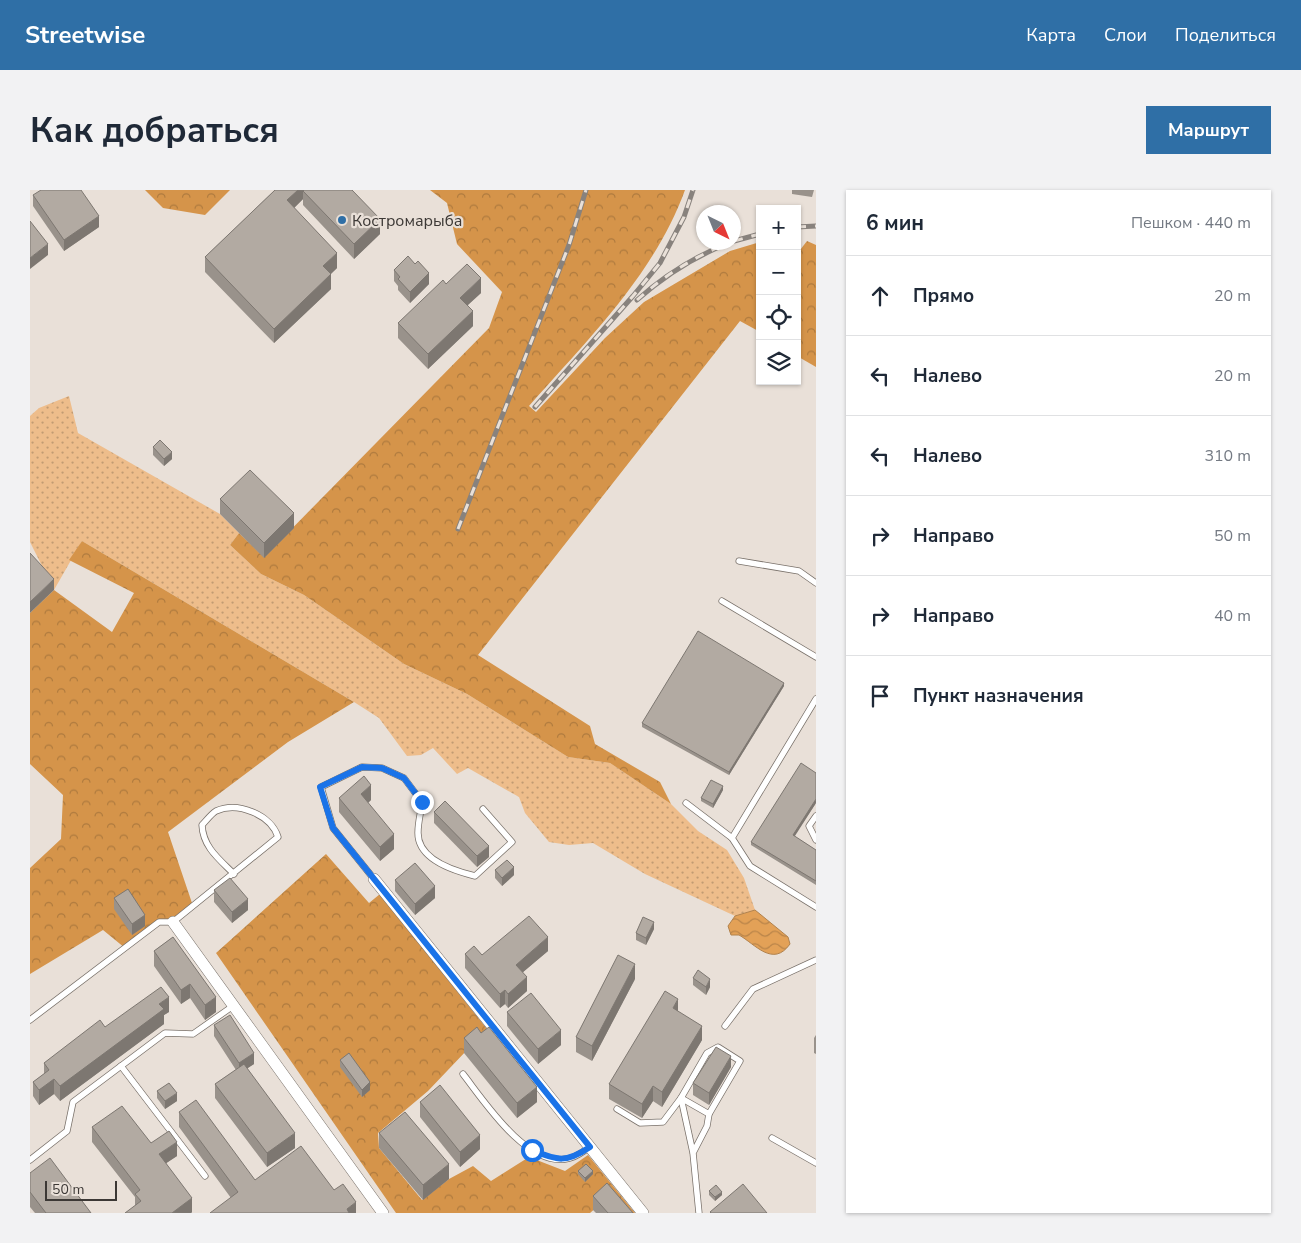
<!DOCTYPE html>
<html lang="ru">
<meta charset="utf-8">
<style>
body{margin:0;font-family:"Nunito Sans",sans-serif;background:#f2f2f3;color:#1f2937}
.controls{position:absolute;right:15px;top:15px;display:grid;overflow:hidden;border-radius:0px;box-shadow:0 1px 4px #0004}
.controls button{width:45px;height:45px;display:grid;place-items:center;padding:0;border:0;border-bottom:1px solid #e0e1e3;background:#fff;color:#1f2937;font:25px sans-serif}
.compass{position:absolute;left:666px;top:15px;width:45px;height:45px;border-radius:50%;background:#fff;box-shadow:0 1px 4px #0004;rotate:137deg}
.scale{position:absolute;left:15px;bottom:12px;width:72px;box-sizing:border-box;padding-left:5px;border:2px solid #3c3835;border-top:0;font-size:14px;line-height:18px;white-space:nowrap;color:#3c3835;-webkit-text-stroke:4px #e9e0d8;paint-order:stroke}
.stop{position:absolute;width:15px;height:15px;margin:-11px;border:4px solid #1a73e8;border-radius:50%;background:#fff}
.stop.end{background:#1a73e8;border-color:#fff;box-shadow:0 1px 5px #0008}
.list{margin:0;padding:0;list-style:none}
h2{display:flex;justify-content:space-between;align-items:center;height:65px;margin:0;padding:0 20px;font-size:21px}
h2 small{font-size:16px;font-weight:400;color:#747a83}
.list li{display:grid;grid-template-columns:32px 1fr auto;gap:15px;align-items:center;box-sizing:border-box;height:80px;padding:0 20px;border-top:1px solid #e0e1e3}
.list b{display:block;font-size:19px;white-space:nowrap}
.list em{font-size:16px;font-style:normal;color:#747a83}
.icon{flex:none;width:28px;height:28px;fill:none;stroke:currentColor;stroke-width:2;stroke-linecap:round;stroke-linejoin:round}
.map{position:relative;flex:none;width:786px;height:1023px;overflow:hidden;border-radius:0px}
header{display:flex;align-items:center;gap:30px;box-sizing:border-box;height:70px;padding:0 25px;background:#2f6fa6;color:#fff}
header strong{font-size:24px}
nav{display:flex;gap:28px;margin-inline-start:auto;font-size:18px}
.intro{display:flex;align-items:center;justify-content:space-between;box-sizing:border-box;height:120px;padding:0 30px}
h1{margin:0;font-size:35px}
.button{padding:12px 22px;border-radius:0px;background:#2f6fa6;color:#fff;font-size:18px;font-weight:700}
main{display:flex;gap:30px;padding:0 30px}
aside{flex:1;background:#fff;border-radius:0px;box-shadow:0 1px 4px #0004}
.map>svg:first-child{display:block}
.grass{fill:url(#grass-dots)}
.forest{fill:url(#forest-crowns)}
.water{fill:url(#water-waves);stroke:#b1824d}
.lines{fill:none;stroke-linecap:round;stroke-linejoin:round}
.lane-casing{stroke:#79716a;stroke-width:7}
.street-casing{stroke:#79716a;stroke-width:12}
.lane{stroke:#fff;stroke-width:5.5}
.street{stroke:#fff;stroke-width:11}
.rail-casing{stroke:#88827d;stroke-width:5}
.rail{stroke:#e9e0d8;stroke-width:3;stroke-dasharray:9;stroke-linecap:butt}
.wall{fill:#99928b}
.shaded-wall{fill:#7d7771}
.building{fill:#b2aaa2;stroke:#7d7771}
.route{stroke:#1a73e8;stroke-width:6}
.poi-dot{fill:#2f6fa6;stroke:#e9e0d8;stroke-width:2}
.labels{text-anchor:middle;stroke-width:4.5;stroke-linejoin:round;paint-order:stroke}
.poi-label{font-size:16px;fill:#3c3835;stroke:#e9e0d8;text-anchor:start}
</style>
<header>
<strong>Streetwise</strong>
<nav><a>Карта</a><a>Слои</a><a>Поделиться</a></nav>
</header>
<div class="intro"><h1>Как добраться</h1><a class="button">Маршрут</a></div>
<main>
<div class="map">
<svg width="786" height="1023" viewBox="0 0 786 1023">
<defs>
<pattern id="grass-dots" width="8" height="8" patternUnits="userSpaceOnUse" patternTransform="scale(1.25)"><rect width="8" height="8" fill="#eebd8b"/><path d="M2 2h.1M6 6h.1" fill="none" stroke="#c29b72" stroke-width="1.8" stroke-linecap="round"/></pattern>
<pattern id="forest-crowns" width="20" height="18" patternUnits="userSpaceOnUse" patternTransform="scale(1.25)"><rect width="20" height="18" fill="#d5944a"/><path d="M2 6a3 3 0 1 1 6 0M12 15a3 3 0 1 1 6 0" fill="none" stroke="#ae7a3e"/></pattern>
<pattern id="water-waves" width="16" height="10" patternUnits="userSpaceOnUse" patternTransform="scale(1.25)"><rect width="16" height="10" fill="#e3a157"/><path d="M0 5q4-4 8 0t8 0" fill="none" stroke="#b98449"/></pattern>
</defs>
<rect width="100%" height="100%" fill="#e9e0d8"/>
<!-- grass -->
<polygon class="grass" points="39,206 48,243 190,324 209,343 200,355 231,384 274,405 374,474 437,504 538,567 580,573 641,614 668,641 697,660 714,688 725,720 705,726 615,684 563,653 539,655 519,652 495,623 489,607 438,578 427,584 403,558 391,565 377,566 349,528 324,512 52,351 24,400 0,352 0,226 9,218"/>
<!-- forest -->
<g class="forest">
<polygon points="115,0 200,0 175,25 133,18"/>
<path d="M400 0H655C624 85 558 149 499 216L506 222 575 148 614 112 700 61 730 52V142L710 131 448 465 560 536 565 554 630 592 641 614 580 573 538 567 437 504 374 474 274 405 231 384 200 355 209 343 234 367 459 138 472 102 427 54 417 13Z"/>
<polygon points="777,51 786,55 786,177 767,166 767,64"/>
<polygon points="52,351 324,512 258,552 138,642 163,716 143,732 129,732 95,758 73,740 0,784 0,678 31,649 33,605 0,574 0,423 24,400 82,442 104,403 39,370"/>
<polygon points="296,664 339,713 350,704 457,839 398,901 348,943 349,958 392,1010 419,989 443,976 461,991 499,967 535,981 558,965 605,1023 590,1023 577,1008 560,1023 366,1023 186,763"/>
</g>
<!-- water -->
<path class="water" d="M725 720 758 747 760 754C743 778 725 754 709 745H701L698 736 705 726Z"/>
<g class="lines">
<!-- lane casing -->
<g class="lane-casing">
<g id="lane">
<polyline points="709,371 769,381 786,393"/>
<polyline points="692,411 786,467"/>
<polyline points="656,613 702,648 720,676 786,717"/>
<polyline points="786,626 779,636 786,650"/>
<polyline points="702,648 786,509"/>
<path d="M344 689 303 638 291 597 332 577 352 578 374 588 392 612C391 622 388 632 388 642 387 670 424 681 445 686L482 652 453 619"/>
<path d="M0 830 129 732H143L248 647C241 625 208 611 186 621 181 624 176 631 172 635 173 657 189 669 204 684"/>
<polyline points="695,836 723,799 786,770"/>
<polyline points="91,876 175,986"/>
<path d="M433 884C454 911 496 976 536 969 546 968 552 962 560 957"/>
<polyline points="587,919 610,933 633,932 651,908 679,924"/>
<polyline points="742,948 786,973"/>
<polyline points="663,963 677,936 679,924 710,871 688,857 677,863 651,908 663,963 669,1023"/>
<polyline points="0,970 37,941 43,912 135,843 163,844 203,816"/>
</g>
</g>
<!-- street casing -->
<g class="street-casing">
<g id="street">
<polyline points="344,689 613,1023"/>
<polyline points="143,732 353,1023"/>
</g>
</g>
<!-- lane -->
<use href="#lane" class="lane"/>
<!-- street -->
<use href="#street" class="street"/>
<!-- rail casing -->
<g class="rail-casing">
<g id="rail">
<polyline points="767,37 786,36"/>
<polyline points="704,51 730,44"/>
<path d="M607 110C635 85 665 66 701 52"/>
<polyline points="505,217 603,106 630,73 654,27 663,0"/>
<polyline points="428,339 539,55 556,0"/>
</g>
</g>
<!-- rail -->
<use href="#rail" class="rail"/>
</g>
<!-- wall -->
<g class="wall">
<polygon points="245,0 322,0 350,44 324,69 273,15 273,9 264,18 307,78 301,84 301,99 244,153 175,82 175,67"/>
<polygon points="762,0 784,0 782,7 762,4"/>
<polygon points="3,5 69,37 34,61 3,16"/>
<polygon points="385,74 399,94 380,113 368,100 368,96 364,91 364,80"/>
<polygon points="416,94 451,103 438,115 443,136 398,179 368,148 368,133"/>
<polygon points="123,257 142,269 134,276 123,265"/>
<polygon points="190,309 264,338 234,368 190,324"/>
<polygon points="754,496 699,585 612,537 612,533"/>
<polygon points="693,600 683,618 671,611 671,608"/>
<polygon points="309,608 341,610 338,613 364,659 350,671 309,622"/>
<polygon points="786,613 764,646 786,660 786,695 721,655 721,652"/>
<polygon points="404,622 459,667 447,677 404,633"/>
<polygon points="465,680 484,685 472,696 465,688"/>
<polygon points="365,690 405,708 385,725 365,701"/>
<polygon points="184,700 218,720 202,733 184,712"/>
<polygon points="84,708 115,736 102,745 84,719"/>
<polygon points="624,739 616,755 606,750 606,743"/>
<polygon points="143,747 186,822 175,830 160,808 151,814 124,776 124,761"/>
<polygon points="518,761 493,782 497,801 478,818 475,814 470,818 435,778 435,764 452,765"/>
<polygon points="663,788 680,797 676,805 663,795"/>
<polygon points="605,789 562,871 546,862 546,847"/>
<polygon points="648,821 672,850 632,917 623,911 612,928 579,909 579,894"/>
<polygon points="139,822 134,825 134,834 30,911 24,904 9,915 3,906 3,892 14,884 14,873 75,837"/>
<polygon points="477,822 531,855 508,874 477,836"/>
<polygon points="184,835 224,874 217,878 265,958 237,977 185,908 185,894 206,880 184,846"/>
<polygon points="786,845 786,864 784,863 784,848"/>
<polygon points="434,848 507,912 487,928 434,863"/>
<polygon points="310,870 340,900 332,907 310,877"/>
<polygon points="701,877 679,915 663,905 663,893"/>
<polygon points="127,901 147,911 135,919 127,908"/>
<polygon points="390,912 450,959 430,977 390,927"/>
<polygon points="149,922 225,990 304,1000 326,1023 201,1008 149,937"/>
<polygon points="62,937 121,953 147,966 136,973 162,1022 161,1023 95,1023 105,1016 105,1007 62,952"/>
<polygon points="349,943 419,989 393,1010 349,958"/>
<polygon points="548,981 563,984 555,992 548,984"/>
<polygon points="0,983 61,1023 5,1023 0,1017"/>
<polygon points="679,1001 692,1005 685,1011 679,1005"/>
<polygon points="563,1006 603,1023 566,1023 563,1020"/>
</g>
<!-- shaded-wall -->
<g class="shaded-wall">
<polygon points="268,0 275,0 273,1 273,9 257,25 257,10"/>
<polygon points="69,26 69,37 34,61 34,50"/>
<polygon points="350,29 350,44 324,69 324,54"/>
<polygon points="18,54 18,65 0,79 0,68"/>
<polygon points="307,63 307,78 293,91 293,76"/>
<polygon points="399,83 399,94 380,113 380,102"/>
<polygon points="301,84 301,99 244,153 244,139"/>
<polygon points="451,88 451,103 430,122 430,108"/>
<polygon points="443,121 443,136 398,179 398,164"/>
<polygon points="142,262 142,269 134,276 134,269"/>
<polygon points="264,323 264,338 234,368 234,353"/>
<polygon points="24,389 24,400 0,423 0,412"/>
<polygon points="754,493 754,496 699,585 699,582"/>
<polygon points="341,595 341,610 331,619 331,604"/>
<polygon points="693,596 693,600 683,618 683,614"/>
<polygon points="786,609 786,613 763,649 763,645"/>
<polygon points="364,644 364,659 350,671 350,657"/>
<polygon points="459,656 459,667 447,677 447,666"/>
<polygon points="484,677 484,685 472,696 472,688"/>
<polygon points="405,696 405,708 385,725 385,714"/>
<polygon points="218,709 218,720 202,733 202,722"/>
<polygon points="115,725 115,736 102,745 102,734"/>
<polygon points="624,732 624,739 616,755 616,748"/>
<polygon points="518,747 518,761 486,788 486,775"/>
<polygon points="605,774 605,789 562,871 562,856"/>
<polygon points="497,787 497,801 478,818 478,804"/>
<polygon points="680,789 680,797 676,805 676,797"/>
<polygon points="160,794 160,808 151,814 151,800"/>
<polygon points="475,800 475,814 470,818 470,804"/>
<polygon points="139,807 139,822 134,825 134,834 30,911 30,896 129,814"/>
<polygon points="186,807 186,822 175,830 175,815"/>
<polygon points="648,809 648,824 643,818"/>
<polygon points="672,836 672,850 632,917 632,902"/>
<polygon points="531,840 531,855 508,874 508,859"/>
<polygon points="224,863 224,874 209,884 209,873"/>
<polygon points="701,866 701,877 679,915 679,903"/>
<polygon points="24,889 24,904 9,915 9,900"/>
<polygon points="340,892 340,900 332,907 332,900"/>
<polygon points="623,896 623,911 612,928 612,914"/>
<polygon points="507,897 507,912 487,928 487,913"/>
<polygon points="147,903 147,911 135,919 135,911"/>
<polygon points="265,943 265,958 237,977 237,963"/>
<polygon points="450,945 450,959 430,977 430,962"/>
<polygon points="147,952 147,966 129,978 129,964"/>
<polygon points="419,974 419,989 393,1010 393,995"/>
<polygon points="563,981 563,984 555,992 555,988"/>
<polygon points="692,1002 692,1005 685,1011 685,1007"/>
<polygon points="162,1008 162,1022 161,1023 142,1023"/>
<polygon points="326,1012 326,1023 317,1023 317,1019"/>
</g>
<!-- building -->
<g class="building">
<polygon points="11,0 51,0 69,26 34,50 3,5"/>
<polygon points="245,0 268,0 257,10 307,63 293,76 301,84 244,139 175,67"/>
<polygon points="274,0 322,0 350,29 324,54 273,1"/>
<polygon points="0,31 18,54 0,68"/>
<polygon points="378,66 385,74 388,71 399,83 380,102 368,89 370,87 364,80"/>
<polygon points="437,74 451,88 430,108 443,121 398,164 368,133 413,90 416,94"/>
<polygon points="130,250 142,262 134,269 123,257"/>
<polygon points="220,280 264,323 234,353 190,309"/>
<polygon points="0,363 24,389 0,412"/>
<polygon points="668,441 754,493 699,582 612,533"/>
<polygon points="771,573 786,583 786,609 763,645 786,660 786,691 721,652"/>
<polygon points="334,586 341,595 331,604 364,644 350,657 309,608"/>
<polygon points="681,590 693,596 683,614 671,608"/>
<polygon points="415,611 459,656 447,666 404,622"/>
<polygon points="477,670 484,677 472,688 465,680"/>
<polygon points="385,673 405,696 385,714 365,690"/>
<polygon points="200,688 218,709 202,722 184,700"/>
<polygon points="98,699 115,725 102,734 84,708"/>
<polygon points="499,726 518,747 486,775 497,787 478,804 475,800 470,804 435,764 444,756 452,765"/>
<polygon points="613,727 624,732 616,748 606,743"/>
<polygon points="143,747 186,807 175,815 160,794 151,800 124,761"/>
<polygon points="588,765 605,774 562,856 546,847"/>
<polygon points="668,780 680,789 676,797 663,788"/>
<polygon points="131,797 139,807 129,814 134,819 30,896 24,889 9,900 3,892 19,880 14,873 70,830 75,837"/>
<polygon points="635,801 648,809 643,818 672,836 632,902 623,896 612,914 579,894"/>
<polygon points="501,803 531,840 508,859 477,822"/>
<polygon points="200,825 224,863 209,873 184,835"/>
<polygon points="447,837 451,843 459,837 507,897 487,913 434,848"/>
<polygon points="686,857 701,866 679,903 663,893"/>
<polygon points="319,863 340,892 332,900 310,870"/>
<polygon points="214,874 265,943 237,963 185,894"/>
<polygon points="139,893 147,903 135,911 127,901"/>
<polygon points="410,895 450,945 430,962 390,912"/>
<polygon points="166,910 225,990 271,956 304,1000 313,994 326,1012 317,1019 319,1023 180,1023 208,1002 149,922"/>
<polygon points="92,916 121,953 139,941 147,952 129,964 162,1008 142,1023 95,1023 111,1011 105,1004 110,1000 62,937"/>
<polygon points="375,922 419,974 393,995 349,943"/>
<polygon points="20,968 61,1023 16,1023 0,1002 0,983"/>
<polygon points="556,974 563,981 555,988 548,981"/>
<polygon points="577,993 603,1023 578,1023 563,1006"/>
<polygon points="713,994 737,1023 681,1023 680,1022"/>
<polygon points="686,995 692,1002 685,1007 679,1001"/>
</g>
<g class="lines">
<!-- route -->
<path class="route" d="M392 612 374 588 352 578 332 577 290 597 303 638 560 957C536 973 528 971 502 960"/>
</g>
<!-- markers -->
<circle class="poi-dot" cx="312" cy="30" r="5"/>
<g class="labels">
<!-- poi labels -->
<g class="poi-label">
<text x="322" y="36">Костромарыба</text>
</g>
</g>
</svg>
<div class="controls">
<button>+</button>
<button>−</button>
<button><svg class="icon" aria-label="locate" viewBox="0 0 24 24"><circle cx="12" cy="12" r="6"/><path d="M12 2v4M12 18v4M2 12h4M18 12h4"/></svg></button>
<button><svg class="icon" aria-label="layers" viewBox="0 0 24 24"><path d="M12 4l9 5-9 5-9-5zM3 14l9 5 9-5"/></svg></button>
</div>
<svg class="compass" viewBox="-18 -18 36 36"><path d="M0-13l5 13h-10z" fill="#e53935"/><path d="M0 13l5-13h-10z" fill="#747a83"/></svg>
<div class="scale">50 m</div>
<div class="stop" style="left:502px;top:960px"></div>
<div class="stop end" style="left:392px;top:612px"></div>
</div>
<aside>
<h2>6 мин<small>Пешком · 440 m</small></h2>
<ul class="list">
<li><svg class="icon" aria-label="ahead" viewBox="0 0 24 24"><path d="M12 20V5M6 11l6-6 6 6"/></svg><div><b>Прямо</b></div><em>20 m</em></li>
<li><svg class="icon" aria-label="left" viewBox="0 0 24 24"><path d="M17 20v-9H6M10 6l-5 5 5 5"/></svg><div><b>Налево</b></div><em>20 m</em></li>
<li><svg class="icon" aria-label="left" viewBox="0 0 24 24"><path d="M17 20v-9H6M10 6l-5 5 5 5"/></svg><div><b>Налево</b></div><em>310 m</em></li>
<li><svg class="icon" aria-label="right" viewBox="0 0 24 24"><path d="M7 20v-9h11M14 6l5 5-5 5"/></svg><div><b>Направо</b></div><em>50 m</em></li>
<li><svg class="icon" aria-label="right" viewBox="0 0 24 24"><path d="M7 20v-9h11M14 6l5 5-5 5"/></svg><div><b>Направо</b></div><em>40 m</em></li>
<li><svg class="icon" aria-label="arrive" viewBox="0 0 24 24"><path d="M6 21V4h12l-3 4 3 4H6"/></svg><div><b>Пункт назначения</b></div></li>
</ul>
</aside>
</main>
